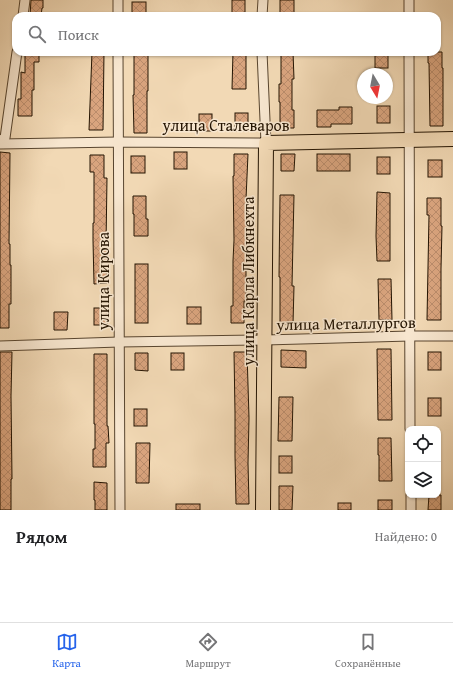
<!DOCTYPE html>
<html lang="ru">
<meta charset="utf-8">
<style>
body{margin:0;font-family:"Gentium Book Plus",serif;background:#f2f2f2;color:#202124}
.controls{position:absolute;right:12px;bottom:12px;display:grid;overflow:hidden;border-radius:8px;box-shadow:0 1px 3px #0004}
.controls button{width:36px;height:36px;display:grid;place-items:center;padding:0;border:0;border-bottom:1px solid #e0e0e0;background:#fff;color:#202124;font:20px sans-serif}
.compass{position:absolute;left:357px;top:68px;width:36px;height:36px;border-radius:50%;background:#fff;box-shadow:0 1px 3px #0004;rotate:170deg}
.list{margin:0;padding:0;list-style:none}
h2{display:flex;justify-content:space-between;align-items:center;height:52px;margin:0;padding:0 16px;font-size:17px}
h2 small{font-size:13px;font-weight:400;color:#757577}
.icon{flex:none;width:22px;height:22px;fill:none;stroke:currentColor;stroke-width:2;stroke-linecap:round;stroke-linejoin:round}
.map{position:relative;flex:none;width:453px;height:510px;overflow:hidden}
.search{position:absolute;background:#fff;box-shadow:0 1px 3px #0004;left:12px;right:12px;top:12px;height:44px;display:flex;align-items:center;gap:10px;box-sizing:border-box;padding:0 14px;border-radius:12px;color:#757577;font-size:15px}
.sheet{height:112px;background:#fff}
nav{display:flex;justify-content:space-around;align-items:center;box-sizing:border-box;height:56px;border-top:1px solid #e0e0e0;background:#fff;font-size:11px;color:#757577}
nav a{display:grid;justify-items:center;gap:2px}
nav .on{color:#2563eb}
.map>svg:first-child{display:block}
.building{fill:url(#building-cross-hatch);stroke:#241402}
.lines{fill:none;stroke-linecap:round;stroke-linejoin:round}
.street-casing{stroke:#58452f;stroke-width:11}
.primary-casing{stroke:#241402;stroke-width:16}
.street{stroke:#f7e6cf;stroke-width:9}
.primary{stroke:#f2d9b5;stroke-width:14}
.labels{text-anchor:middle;stroke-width:3;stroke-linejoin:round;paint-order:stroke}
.street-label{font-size:16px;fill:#241402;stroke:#f7e6cf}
</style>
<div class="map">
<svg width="453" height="510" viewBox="0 0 453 510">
<defs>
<pattern id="building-cross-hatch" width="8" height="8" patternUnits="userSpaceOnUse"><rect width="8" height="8" fill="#d9a47e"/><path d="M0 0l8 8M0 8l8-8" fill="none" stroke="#ba8c6b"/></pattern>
</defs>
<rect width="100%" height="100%" fill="#f2d9b5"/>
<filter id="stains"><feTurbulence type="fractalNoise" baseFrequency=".005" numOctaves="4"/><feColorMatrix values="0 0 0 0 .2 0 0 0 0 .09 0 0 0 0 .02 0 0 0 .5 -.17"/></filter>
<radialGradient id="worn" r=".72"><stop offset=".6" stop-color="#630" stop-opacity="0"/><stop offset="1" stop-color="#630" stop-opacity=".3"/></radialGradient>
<!-- building -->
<g class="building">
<polygon points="31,0 43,0 43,8 42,8 41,16 30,16"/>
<rect x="232" y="0" width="13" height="16"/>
<rect x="280" y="0" width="14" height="16"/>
<rect x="132" y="2" width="14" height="14"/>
<polygon points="25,52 39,52 39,62 34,62 34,90 32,90 32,116 18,116 18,99 21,99 21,72 25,73"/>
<polygon points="92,52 104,52 103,130 89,130"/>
<polygon points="134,52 148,53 148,91 147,91 147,133 134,133 133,95 134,95"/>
<polygon points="233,52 246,52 246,89 232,89"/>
<polygon points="281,52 293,52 294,79 292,79 292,110 294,110 294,128 280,128 280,102 279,102 279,84 281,84"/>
<rect x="375" y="52" width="13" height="16"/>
<polygon points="428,52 442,52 442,68 443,68 443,126 430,126 429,63 428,63"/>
<rect x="377" y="106" width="13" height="17"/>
<polygon points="339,107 352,107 352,124 331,124 331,127 317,127 317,110 339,110"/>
<rect x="235" y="113" width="13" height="18"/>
<rect x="199" y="114" width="13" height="17"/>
<polygon points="0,152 10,153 9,244 10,244 10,265 11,265 11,304 9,304 9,328 0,328"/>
<rect x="174" y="152" width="13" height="17"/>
<polygon points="234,154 248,154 246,199 247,238 247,257 246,257 246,301 244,301 244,323 231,323 231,306 233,306 233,261 234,240 233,176 234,176"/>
<polygon points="281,154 295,154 294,171 281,171"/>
<rect x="317" y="154" width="33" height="17"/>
<polygon points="90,155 104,155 104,178 107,178 106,245 107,245 107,283 94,284 93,240 93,223 94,223 94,172 90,172"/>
<rect x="131" y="156" width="14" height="17"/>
<rect x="377" y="157" width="13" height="17"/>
<rect x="428" y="160" width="14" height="17"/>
<polygon points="377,192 390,193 390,261 377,261 376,236"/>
<polygon points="280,195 294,195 292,286 294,286 293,324 280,324 280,277 279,277"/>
<polygon points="133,196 146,196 146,219 148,219 148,236 134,236 134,214 133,214"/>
<polygon points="427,198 441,198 441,226 442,226 441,269 441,320 427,320 429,215 427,215"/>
<rect x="135" y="264" width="13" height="59"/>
<polygon points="378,279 391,279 392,320 379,320"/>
<rect x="187" y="307" width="14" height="17"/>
<rect x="94" y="308" width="13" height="17"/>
<polygon points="54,312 68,312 67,330 54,330"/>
<polygon points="377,349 391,349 392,420 378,420"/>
<polygon points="281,350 306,351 306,368 281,367"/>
<polygon points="0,352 12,352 11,396 12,479 11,479 11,510 0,510"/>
<polygon points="234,352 247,352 249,418 248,463 249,504 236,504 235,456 235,413"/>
<rect x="428" y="352" width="13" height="18"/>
<polygon points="135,353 148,353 148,371 135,370"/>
<rect x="171" y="353" width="13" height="17"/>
<polygon points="94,354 107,354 107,426 108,426 109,443 106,443 106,467 93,467 93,449 95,449 95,424 94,424"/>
<polygon points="279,397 293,397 292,441 278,441"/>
<rect x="428" y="398" width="13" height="18"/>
<rect x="134" y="409" width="13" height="17"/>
<polygon points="378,438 391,438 392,481 379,481 379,455 378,455"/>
<polygon points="136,443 150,443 149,483 136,483"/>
<rect x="279" y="456" width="13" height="17"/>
<polygon points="94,482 107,483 107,510 95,510 95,500 94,500"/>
<polygon points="279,486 293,486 292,510 279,510"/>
<polygon points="429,495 441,495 441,510 428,510"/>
<rect x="378" y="500" width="14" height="10"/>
<rect x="338" y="503" width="13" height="7"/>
<rect x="176" y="504" width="24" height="6"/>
</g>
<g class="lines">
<!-- street casing -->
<g class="street-casing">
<g id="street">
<polyline points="118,0 118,16"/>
<polyline points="409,0 409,16"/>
<polyline points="23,16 25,0"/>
<polyline points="262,16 263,0"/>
<polyline points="118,52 120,510"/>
<polyline points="409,52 410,429"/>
<polyline points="0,140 5,138 17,52"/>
<polyline points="0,144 118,142 266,143 262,52"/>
<polyline points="0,346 119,342 265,340 410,336 453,336"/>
<polyline points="411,495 411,510"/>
</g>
</g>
<!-- primary casing -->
<g class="primary-casing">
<polyline id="primary" points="263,510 266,143 453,139"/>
</g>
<!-- street -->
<use href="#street" class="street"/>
<!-- primary -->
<use href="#primary" class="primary"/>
</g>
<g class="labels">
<!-- street labels -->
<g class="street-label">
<text x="226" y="131">улица Сталеваров</text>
<text transform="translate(103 281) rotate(-90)" y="6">улица Кирова</text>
<text transform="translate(248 281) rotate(-90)" y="6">улица Карла Либкнехта</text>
<text transform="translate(346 323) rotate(-1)" y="6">улица Металлургов</text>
</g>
</g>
<rect width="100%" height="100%" filter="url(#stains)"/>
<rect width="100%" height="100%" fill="url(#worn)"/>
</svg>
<div class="controls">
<button><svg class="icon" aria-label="locate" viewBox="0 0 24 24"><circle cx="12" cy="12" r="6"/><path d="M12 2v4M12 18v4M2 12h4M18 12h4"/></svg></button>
<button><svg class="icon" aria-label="layers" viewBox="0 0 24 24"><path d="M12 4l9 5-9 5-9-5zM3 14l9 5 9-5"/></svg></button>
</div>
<svg class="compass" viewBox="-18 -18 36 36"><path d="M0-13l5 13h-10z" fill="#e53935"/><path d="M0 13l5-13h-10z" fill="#757577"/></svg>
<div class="search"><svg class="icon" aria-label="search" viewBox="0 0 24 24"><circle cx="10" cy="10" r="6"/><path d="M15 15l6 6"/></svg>Поиск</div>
</div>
<section class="sheet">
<h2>Рядом<small>Найдено: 0</small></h2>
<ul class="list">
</ul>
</section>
<nav>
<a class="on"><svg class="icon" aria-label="map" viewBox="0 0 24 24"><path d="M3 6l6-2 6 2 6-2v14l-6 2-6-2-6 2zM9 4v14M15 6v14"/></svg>Карта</a>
<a><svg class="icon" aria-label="directions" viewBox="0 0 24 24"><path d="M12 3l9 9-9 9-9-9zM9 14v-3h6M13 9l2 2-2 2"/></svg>Маршрут</a>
<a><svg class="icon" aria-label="saved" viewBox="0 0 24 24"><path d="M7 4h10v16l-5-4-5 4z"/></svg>Сохранённые</a>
</nav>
